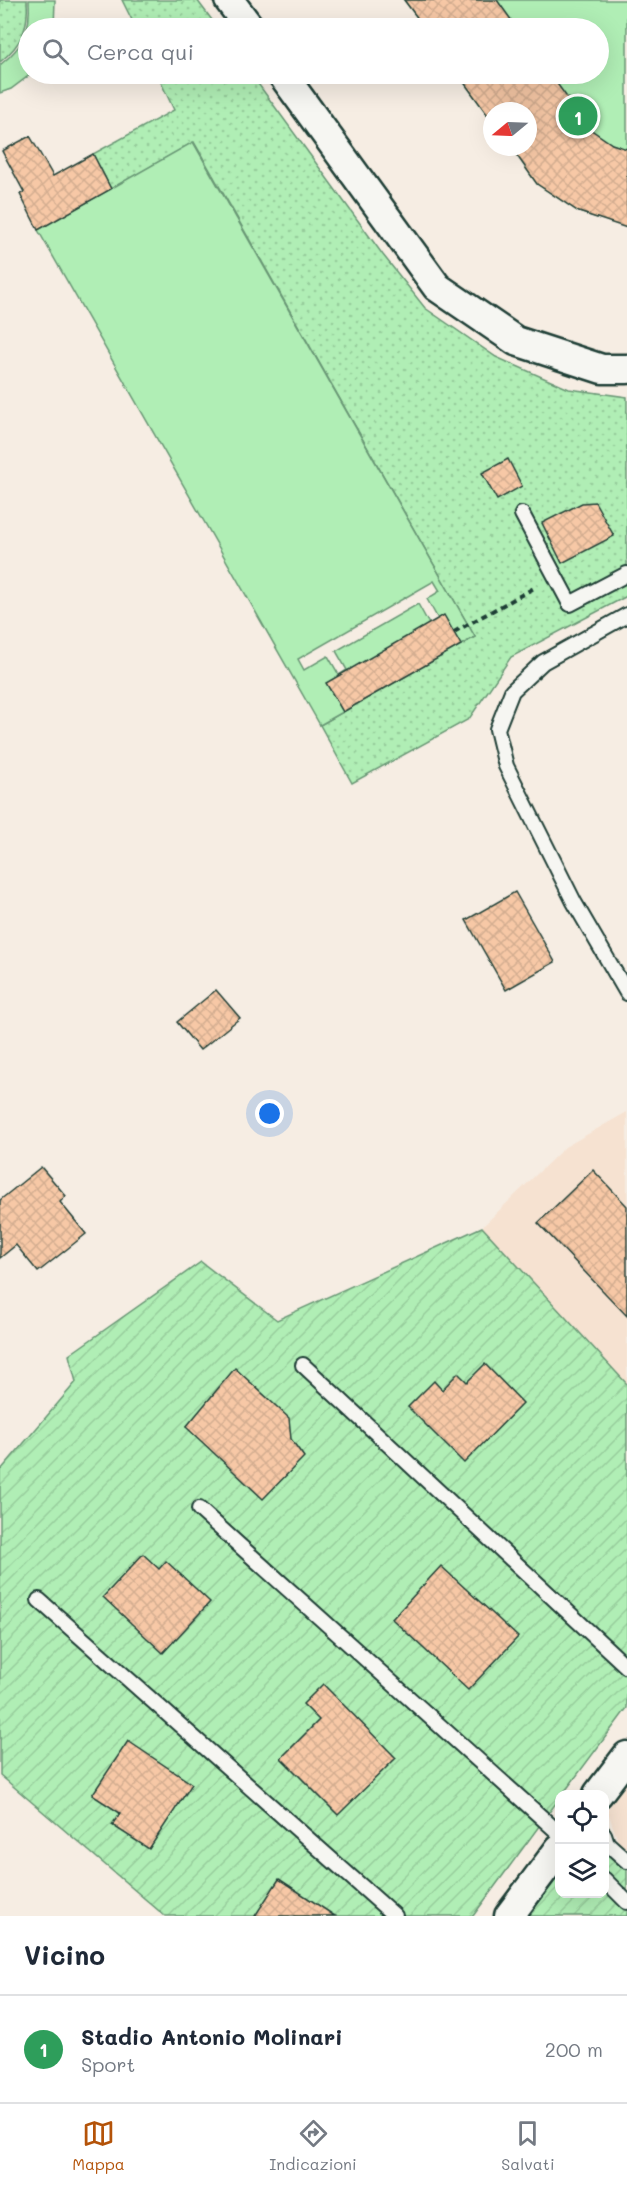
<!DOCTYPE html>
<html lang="it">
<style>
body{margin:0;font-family:Mali,sans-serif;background:#f6f6f7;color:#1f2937}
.controls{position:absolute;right:18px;bottom:18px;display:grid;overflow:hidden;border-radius:12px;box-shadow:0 6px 24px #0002}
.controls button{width:54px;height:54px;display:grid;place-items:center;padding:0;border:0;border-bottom:2px solid #e0e1e3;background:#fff;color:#1f2937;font:30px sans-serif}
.compass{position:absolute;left:483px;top:102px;width:54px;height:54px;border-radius:50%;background:#fff;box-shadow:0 6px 24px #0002;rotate:251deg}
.you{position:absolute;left:270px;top:1114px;width:21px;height:21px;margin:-15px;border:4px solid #fff;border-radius:50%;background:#1a73e8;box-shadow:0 0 0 9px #1a73e833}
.badge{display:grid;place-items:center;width:39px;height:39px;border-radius:50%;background:#b45309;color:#fff;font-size:20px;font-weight:700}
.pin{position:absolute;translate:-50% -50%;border:3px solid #fff;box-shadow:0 2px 6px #0006}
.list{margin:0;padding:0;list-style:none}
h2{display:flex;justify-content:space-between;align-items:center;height:78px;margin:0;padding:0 24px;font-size:26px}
h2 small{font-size:20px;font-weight:400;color:#747a83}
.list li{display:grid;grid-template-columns:39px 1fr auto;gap:18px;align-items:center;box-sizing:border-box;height:108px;padding:0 24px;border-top:2px solid #e0e1e3}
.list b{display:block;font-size:22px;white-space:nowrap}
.list p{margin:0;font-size:20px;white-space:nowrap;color:#747a83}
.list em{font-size:20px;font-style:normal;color:#747a83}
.icon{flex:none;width:33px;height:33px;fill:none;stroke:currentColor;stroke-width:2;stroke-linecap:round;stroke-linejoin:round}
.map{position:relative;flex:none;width:627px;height:1916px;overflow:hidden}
.search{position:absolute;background:#fff;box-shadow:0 6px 24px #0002;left:18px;right:18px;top:18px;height:66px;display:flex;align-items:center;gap:15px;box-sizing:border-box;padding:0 21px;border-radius:33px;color:#747a83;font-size:22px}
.sheet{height:186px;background:#fff}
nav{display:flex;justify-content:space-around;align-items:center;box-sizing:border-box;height:84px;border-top:2px solid #e0e1e3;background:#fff;font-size:16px;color:#747a83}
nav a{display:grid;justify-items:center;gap:3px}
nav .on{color:#b45309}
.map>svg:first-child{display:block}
.built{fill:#f6e2d1}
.grass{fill:url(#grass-dots);stroke:#689674;stroke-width:1.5}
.park{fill:#b0eeb5;stroke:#689674;stroke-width:1.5;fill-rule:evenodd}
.garden{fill:url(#garden-furrows);stroke:#689674;stroke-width:1.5}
.building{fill:url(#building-cross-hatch);stroke:#1f3d34;stroke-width:1.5}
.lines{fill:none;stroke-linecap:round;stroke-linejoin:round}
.service-casing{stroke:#1f3d34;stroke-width:18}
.minor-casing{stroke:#1f3d34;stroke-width:33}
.path{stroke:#1f3d34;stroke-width:4;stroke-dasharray:6 4.5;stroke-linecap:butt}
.service{stroke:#f6f6f2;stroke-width:14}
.minor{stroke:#f6f6f2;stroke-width:28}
</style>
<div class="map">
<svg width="627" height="1916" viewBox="0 0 627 1916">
<defs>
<pattern id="grass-dots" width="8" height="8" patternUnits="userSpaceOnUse" patternTransform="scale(1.5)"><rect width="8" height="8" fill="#b0eeb5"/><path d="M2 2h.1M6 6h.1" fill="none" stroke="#97cd9c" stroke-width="1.8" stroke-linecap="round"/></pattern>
<pattern id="garden-furrows" width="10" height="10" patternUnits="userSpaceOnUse" patternTransform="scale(1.5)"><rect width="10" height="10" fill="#b0eeb5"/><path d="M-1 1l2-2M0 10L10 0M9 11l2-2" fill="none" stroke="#97cd9c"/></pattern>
<pattern id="building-cross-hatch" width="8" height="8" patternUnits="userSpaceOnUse" patternTransform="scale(1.5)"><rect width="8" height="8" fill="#f7c8a6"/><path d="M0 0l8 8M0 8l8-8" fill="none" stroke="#d3ad90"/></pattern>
</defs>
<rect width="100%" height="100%" fill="#f6ede3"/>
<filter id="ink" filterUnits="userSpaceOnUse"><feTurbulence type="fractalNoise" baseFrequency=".0167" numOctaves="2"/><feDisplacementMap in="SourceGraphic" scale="12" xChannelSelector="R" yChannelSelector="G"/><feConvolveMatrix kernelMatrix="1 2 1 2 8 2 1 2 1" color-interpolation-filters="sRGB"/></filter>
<g filter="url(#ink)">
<!-- built -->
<g class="built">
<polygon points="627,1112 627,1384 482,1227 565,1147"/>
<polygon points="627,1782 627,1852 620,1846 607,1810"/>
</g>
<!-- grass -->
<g class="grass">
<path d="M0 0H27C29 28 22 44 0 62Z"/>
<polygon points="122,0 197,0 218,28 136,28"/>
<polygon points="157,74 251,74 383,255 425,308 496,357 569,389 627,397 627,596 511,657 469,719 352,783 320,725 475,637 194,142 111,189 93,154 174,110"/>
</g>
<!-- park -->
<g class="park">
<path d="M29 0H55L54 28H28V74H31L11 89 0 93V65C24 46 31 31 29 0Z"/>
<polygon points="404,0 627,0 627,227 579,212 537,184 511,147 528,147 528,111 492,111 492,121 458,74 598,74 598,28 425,28"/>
<path d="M193 142 475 637 320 725 38 230ZM434 581 440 591 427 599 438 619 429 624 418 604 336 651 347 670 339 675 328 656 304 670 298 659Z"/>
</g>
<!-- garden -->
<g class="garden">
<polygon points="482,1227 627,1384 627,1708 563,1794 560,1794 559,1799 473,1916 165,1916 0,1775 0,1471 76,1382 69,1355 201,1262 277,1320"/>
<polygon points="605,1845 627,1866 627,1916 522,1916 559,1862 560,1894 604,1894"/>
</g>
<!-- building -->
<g class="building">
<polygon points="404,0 497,0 517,28 425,28"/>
<polygon points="458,74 550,74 590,129 612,144 627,149 627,228 579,212 537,184 511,147 528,147 528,111 492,111 492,121"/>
<polygon points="30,136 53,176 93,154 111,189 38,230 20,194 24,192 2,151"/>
<polygon points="508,459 522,486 497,500 482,473"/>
<polygon points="595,502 614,536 562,563 542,523 582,503"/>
<polygon points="444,615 461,645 343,712 326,683"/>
<polygon points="515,892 555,962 506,990 466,920"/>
<polygon points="216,990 240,1018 200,1050 177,1022"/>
<polygon points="41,1167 66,1196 60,1202 86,1234 38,1272 16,1245 0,1258 0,1200"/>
<polygon points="593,1170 627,1206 627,1316 538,1223"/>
<polygon points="485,1364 523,1403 464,1463 408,1407 434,1381 442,1390 458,1373 467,1382"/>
<polygon points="235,1368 289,1418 291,1439 304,1457 263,1499 186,1427"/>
<polygon points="143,1554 159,1569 166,1561 210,1602 163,1653 103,1597"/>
<polygon points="441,1566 518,1637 468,1690 392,1619"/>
<polygon points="323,1684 396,1758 338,1815 281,1758 319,1720 303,1704"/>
<polygon points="128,1741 192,1784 149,1849 112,1825 120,1813 92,1795"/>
<polygon points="279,1879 335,1916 255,1916"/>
</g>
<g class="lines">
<!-- service casing -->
<g class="service-casing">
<g id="service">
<polyline points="522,514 570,604 627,574"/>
<polyline points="627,615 543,662 512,691 497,729 506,766 574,902 627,993"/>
<polyline points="303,1365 627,1667"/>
<polyline points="199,1509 560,1834"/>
<polyline points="39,1600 395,1916"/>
<polyline points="604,1834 607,1843 627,1861"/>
<polyline points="604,1879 627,1902"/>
</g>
</g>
<!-- minor casing -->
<g class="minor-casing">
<g id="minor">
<polyline points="229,0 250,28"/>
<polyline points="282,74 437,287 516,341 602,369 627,369"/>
<polyline points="598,1794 627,1756"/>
<polyline points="509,1916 560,1848"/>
</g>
</g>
<!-- path -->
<polyline class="path" points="454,632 534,588"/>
<!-- service -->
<use href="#service" class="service"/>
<!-- minor -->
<use href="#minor" class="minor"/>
</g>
</g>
</svg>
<div class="controls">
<button><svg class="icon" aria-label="locate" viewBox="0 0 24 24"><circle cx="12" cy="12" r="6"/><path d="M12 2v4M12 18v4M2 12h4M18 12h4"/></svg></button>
<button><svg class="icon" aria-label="layers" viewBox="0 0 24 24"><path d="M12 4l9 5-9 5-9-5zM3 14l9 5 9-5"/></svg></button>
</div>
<svg class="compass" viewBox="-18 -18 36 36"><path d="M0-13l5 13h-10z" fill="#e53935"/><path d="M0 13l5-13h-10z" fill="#747a83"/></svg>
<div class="you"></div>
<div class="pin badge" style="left:578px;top:116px;background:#2e9e5b">1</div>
<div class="search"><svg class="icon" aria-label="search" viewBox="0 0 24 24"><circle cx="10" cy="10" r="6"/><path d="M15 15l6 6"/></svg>Cerca qui</div>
</div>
<section class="sheet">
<h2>Vicino<small></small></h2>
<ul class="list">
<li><span class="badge" style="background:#2e9e5b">1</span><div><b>Stadio Antonio Molinari</b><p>Sport</p></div><em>200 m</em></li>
</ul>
</section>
<nav>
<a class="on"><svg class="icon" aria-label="map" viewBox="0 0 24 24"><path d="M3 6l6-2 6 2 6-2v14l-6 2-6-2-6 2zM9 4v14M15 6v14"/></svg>Mappa</a>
<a><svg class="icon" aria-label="directions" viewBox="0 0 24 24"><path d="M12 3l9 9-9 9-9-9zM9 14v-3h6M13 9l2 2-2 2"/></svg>Indicazioni</a>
<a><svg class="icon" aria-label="saved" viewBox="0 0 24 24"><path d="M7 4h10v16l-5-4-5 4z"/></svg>Salvati</a>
</nav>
